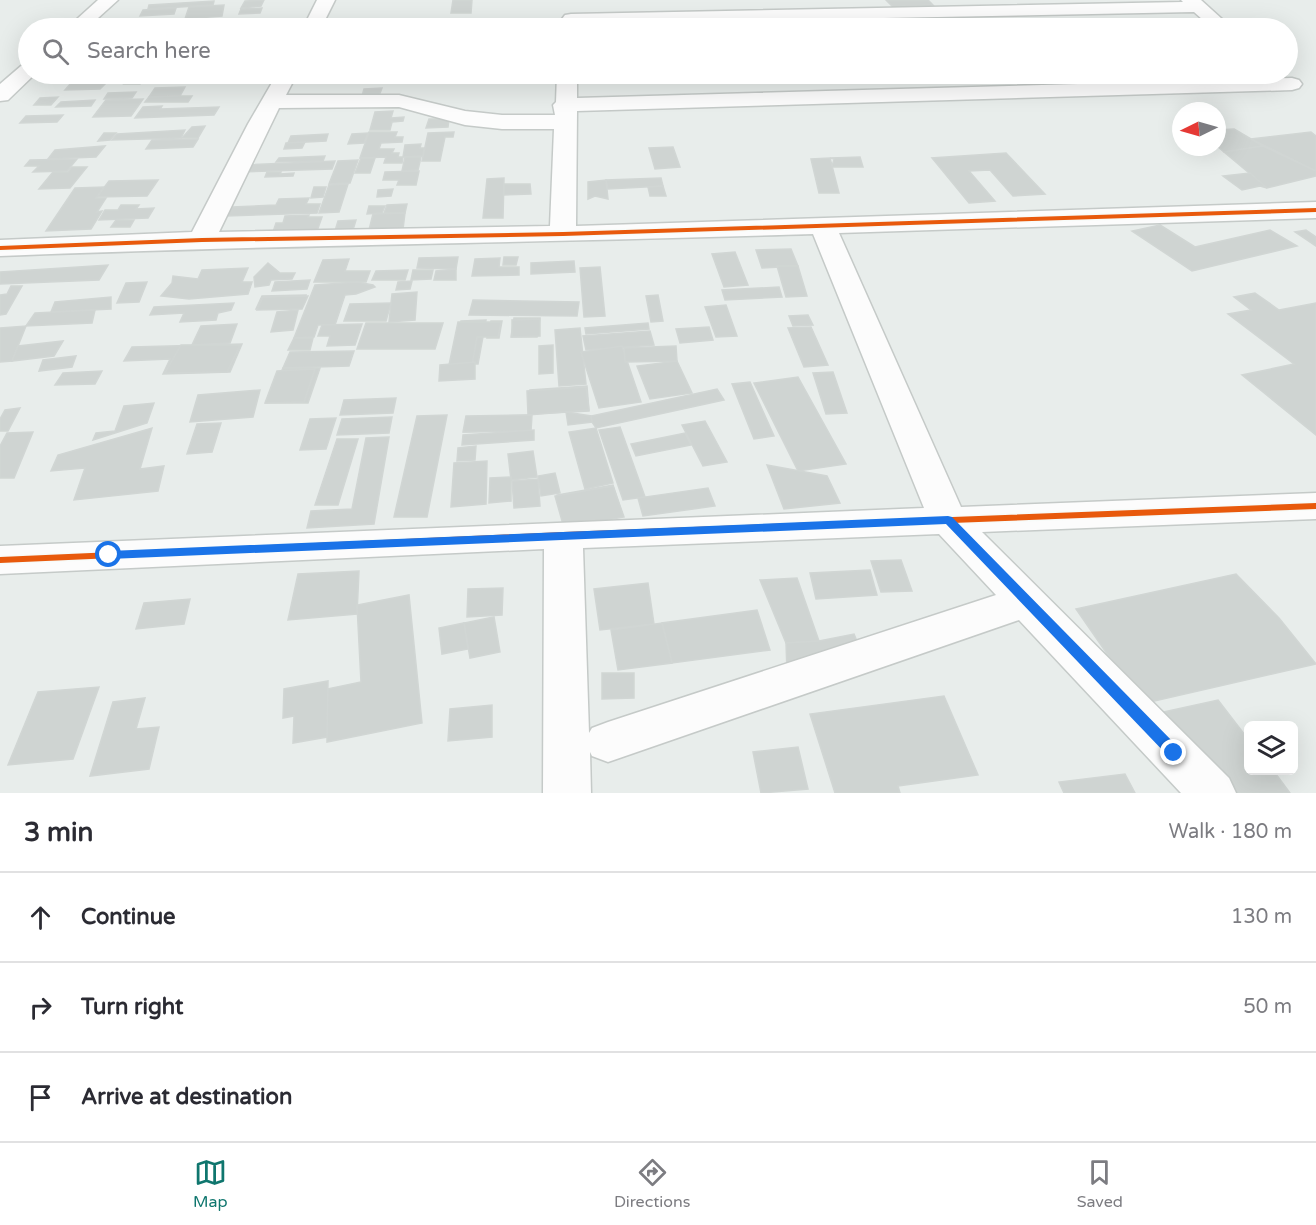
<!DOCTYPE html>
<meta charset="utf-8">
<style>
body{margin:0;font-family:"Varela Round",sans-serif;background:#f2f2f3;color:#2b2b33}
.controls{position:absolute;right:18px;bottom:18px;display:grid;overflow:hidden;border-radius:9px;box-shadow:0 6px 24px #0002}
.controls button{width:54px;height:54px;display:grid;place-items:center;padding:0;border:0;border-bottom:2px solid #e1e1e2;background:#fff;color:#2b2b33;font:30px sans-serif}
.compass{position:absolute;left:1172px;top:102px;width:54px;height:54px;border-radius:50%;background:#fff;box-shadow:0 6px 24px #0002;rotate:265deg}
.stop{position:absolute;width:18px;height:18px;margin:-14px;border:4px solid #1a73e8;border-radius:50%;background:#fff}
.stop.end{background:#1a73e8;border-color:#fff;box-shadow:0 2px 6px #0008}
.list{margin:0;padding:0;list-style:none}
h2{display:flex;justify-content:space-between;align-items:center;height:78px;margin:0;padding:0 24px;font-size:26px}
h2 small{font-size:20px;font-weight:400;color:#7c7c81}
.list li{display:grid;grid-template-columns:39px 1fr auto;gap:18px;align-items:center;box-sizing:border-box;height:90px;padding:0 24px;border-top:2px solid #e1e1e2}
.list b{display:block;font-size:22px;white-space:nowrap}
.list em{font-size:20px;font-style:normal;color:#7c7c81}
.icon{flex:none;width:33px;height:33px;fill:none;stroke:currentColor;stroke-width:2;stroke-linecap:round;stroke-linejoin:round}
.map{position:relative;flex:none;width:1316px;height:793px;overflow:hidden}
.search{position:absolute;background:#fff;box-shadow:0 6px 24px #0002;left:18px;right:18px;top:18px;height:66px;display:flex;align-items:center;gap:15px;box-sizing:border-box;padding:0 21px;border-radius:33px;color:#7c7c81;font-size:22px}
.sheet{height:348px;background:#fff}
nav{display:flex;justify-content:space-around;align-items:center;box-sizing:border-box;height:84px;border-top:2px solid #e1e1e2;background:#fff;font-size:16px;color:#7c7c81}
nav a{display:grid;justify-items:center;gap:3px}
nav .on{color:#0f766e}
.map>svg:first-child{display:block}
.building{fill:#cfd4d2;stroke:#d1d6d4;stroke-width:1.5}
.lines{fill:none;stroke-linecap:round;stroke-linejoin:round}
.minor-casing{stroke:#c5cac8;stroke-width:3}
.minor{fill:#fcfcfc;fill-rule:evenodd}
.cycleway-casing{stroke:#f7fbf9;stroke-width:3}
.cycleway{fill:#e8590c;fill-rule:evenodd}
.route{fill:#1a73e8}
</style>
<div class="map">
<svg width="1316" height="793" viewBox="0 0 1316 793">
<rect width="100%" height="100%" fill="#e8edeb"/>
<!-- building -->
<g class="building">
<polygon points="264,0 261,6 241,8 245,1"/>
<polygon points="453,0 472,0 471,13 451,13"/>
<polygon points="886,0 928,0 933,5 893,7"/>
<polygon points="214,1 213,5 148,9 149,5"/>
<polygon points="224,5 222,16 185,19 189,7"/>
<polygon points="176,8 174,14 140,16 143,10"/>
<polygon points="262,8 260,13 239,14 241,9"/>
<polygon points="176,19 171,27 134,28 139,21"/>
<polygon points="168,74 201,74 198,78 164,79"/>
<polygon points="208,74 225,74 225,80 207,82"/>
<polygon points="132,75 148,75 140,84 124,84"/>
<polygon points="151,75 165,75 158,83 144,83"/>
<polygon points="64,76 113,76 100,89 65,90 72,82 58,83"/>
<polygon points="185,87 180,96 149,97 155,88"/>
<polygon points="382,88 379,96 362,96 364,89"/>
<polygon points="136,92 132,98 104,99 108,93"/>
<polygon points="179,96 192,96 188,102 145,102 149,97"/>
<polygon points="58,97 51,105 34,105 40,98"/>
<polygon points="143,99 131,116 93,117 106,100"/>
<polygon points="95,100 91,106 56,107 61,102"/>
<polygon points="162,106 160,109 219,107 214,115 135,118 143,107"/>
<polygon points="393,111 391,118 404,117 403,121 392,122 390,130 370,130 375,112"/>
<polygon points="63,115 57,122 20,123 26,116"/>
<polygon points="429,119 449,119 448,127 426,128"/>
<polygon points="205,126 198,138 182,138 192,127"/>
<polygon points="1234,129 1251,139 1263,146 1224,152 1217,146 1217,130"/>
<polygon points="185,130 181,138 112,140 117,134"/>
<polygon points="369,132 397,132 395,137 403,137 402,142 381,143 379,149 394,149 392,153 399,153 398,157 403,157 402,163 384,163 386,157 360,158"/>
<polygon points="454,132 453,137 445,137 440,161 422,161 428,133"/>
<polygon points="1311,132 1316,136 1316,171 1251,139"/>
<polygon points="104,133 116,133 110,140 98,141"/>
<polygon points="368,133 364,143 348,144 352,134"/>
<polygon points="328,134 326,141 288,143 291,136"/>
<polygon points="198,139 193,147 146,149 152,140"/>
<polygon points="305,142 302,148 284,149 286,143"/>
<polygon points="421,144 420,148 424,148 423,156 403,157 405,145"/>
<polygon points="105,146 96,157 48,159 55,150"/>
<polygon points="1263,146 1316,171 1316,176 1267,188 1224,152"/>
<polygon points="673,147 680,167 655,169 649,148"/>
<polygon points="1006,153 1045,194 1013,196 990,170 969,171 995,201 969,203 932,158"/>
<polygon points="325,156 323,161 276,162 279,158"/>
<polygon points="405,157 421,157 418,170 402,171"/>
<polygon points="860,157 863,167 832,167 834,159 830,158"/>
<polygon points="361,158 375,158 370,173 355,173"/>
<polygon points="830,158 839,193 819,193 811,159"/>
<polygon points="77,159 67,171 33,172 39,166 25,166 30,160"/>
<polygon points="358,160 350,183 329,184 338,161"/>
<polygon points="335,161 332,169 241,172 244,165"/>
<polygon points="72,167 87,167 70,188 39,189 53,172 68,172"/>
<polygon points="419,171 416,185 397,185 399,180 383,180 385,172"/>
<polygon points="267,172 281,172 280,174 294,173 293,176 265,177"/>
<polygon points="1250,173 1267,188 1260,186 1242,190 1223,176"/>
<polygon points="504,178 503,218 483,218 487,179"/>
<polygon points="661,178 663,186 608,189 606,180"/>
<polygon points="158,180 147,196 97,197 109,181"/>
<polygon points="606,180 608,199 595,196 588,199 588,182"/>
<polygon points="348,184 339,212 319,213 329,185"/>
<polygon points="504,184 530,184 531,194 504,195"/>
<polygon points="663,186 666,196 650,196 648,187"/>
<polygon points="104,187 96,198 106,198 97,212 102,211 91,229 46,231 75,188"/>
<polygon points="314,187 326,187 323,197 311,198"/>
<polygon points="393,189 391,196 377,197 378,190"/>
<polygon points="309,198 306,204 320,204 317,213 227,216 232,207 276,205 279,199"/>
<polygon points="407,204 405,213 384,213 387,205"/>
<polygon points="121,205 139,205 136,209 154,208 148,218 99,220 105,210 118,210"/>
<polygon points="369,206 385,206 382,213 367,214"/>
<polygon points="405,213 403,229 369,230 373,214"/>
<polygon points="309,215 308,217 322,217 317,231 273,232 276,223 283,223 285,216"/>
<polygon points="116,220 134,220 130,227 111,227"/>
<polygon points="356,220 353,230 335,231 338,221"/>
<polygon points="1160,225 1195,247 1270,230 1297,246 1192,271 1132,231"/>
<polygon points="1306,230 1316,237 1316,246 1295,232"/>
<polygon points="791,249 798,266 762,268 756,250"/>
<polygon points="735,252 748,285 724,287 712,254"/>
<polygon points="458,257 456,269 417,268 419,258"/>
<polygon points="504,257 518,257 516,265 503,265"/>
<polygon points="500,258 499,267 519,267 519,275 472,276 475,259"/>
<polygon points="349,259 345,271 370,271 366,282 314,282 323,260"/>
<polygon points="574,261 575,272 531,274 531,263"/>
<polygon points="268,263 280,273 295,273 292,279 271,280 269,285 255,287 254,277"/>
<polygon points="108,265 99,280 0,284 0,272"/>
<polygon points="777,266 798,266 807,296 786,297"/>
<polygon points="600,267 605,316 584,317 580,268"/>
<polygon points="248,268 242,282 252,282 248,294 189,299 161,296 172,283 173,276 198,279 202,270"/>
<polygon points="456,269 456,280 434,280 436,271"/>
<polygon points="408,270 405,280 372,280 376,271"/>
<polygon points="413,270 433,270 431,279 411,280"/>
<polygon points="310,280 307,289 272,291 275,282"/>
<polygon points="412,281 410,289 396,290 398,282"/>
<polygon points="147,282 139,302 117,303 126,283"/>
<polygon points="357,282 373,285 375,287 356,294 345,295 335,325 318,325 314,337 294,338 315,285"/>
<polygon points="11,286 22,286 6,314 0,315 0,295 7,294"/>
<polygon points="779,287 782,297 725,300 722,290"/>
<polygon points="417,292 415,320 389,322 392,294"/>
<polygon points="1255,293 1279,310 1316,303 1316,435 1242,375 1294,364 1228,314 1251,310 1234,297"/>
<polygon points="306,295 301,308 256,309 262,296"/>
<polygon points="658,295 663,321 651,322 646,296"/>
<polygon points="308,296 302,309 257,310 263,297"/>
<polygon points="111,297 111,309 51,312 55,302"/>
<polygon points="473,300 579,302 577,316 469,315"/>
<polygon points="234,303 231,310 218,313 216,320 180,322 184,313 150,315 154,307"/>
<polygon points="391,303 386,321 344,321 350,304"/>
<polygon points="726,305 737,336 716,337 705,307"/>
<polygon points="95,310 92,323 26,326 35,313"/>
<polygon points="298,310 293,330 271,332 277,312"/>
<polygon points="808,315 813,325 793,326 789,316"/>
<polygon points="514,318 540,318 537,337 511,337"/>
<polygon points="540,319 540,336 512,337 512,320"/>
<polygon points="486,320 478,364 451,364 461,321"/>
<polygon points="491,321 502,321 499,338 487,338"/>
<polygon points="458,322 501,322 498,337 477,337 472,365 449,365"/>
<polygon points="366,323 443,323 435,349 357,349"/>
<polygon points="648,323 649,329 586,334 585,328"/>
<polygon points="237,324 230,343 192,345 201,326"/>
<polygon points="362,324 355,345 327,346 330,336 318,336 322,325"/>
<polygon points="26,326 12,361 0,362 0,328"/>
<polygon points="709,327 713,340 680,343 676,329"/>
<polygon points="811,327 828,365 804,367 788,328"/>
<polygon points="580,328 586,384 559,386 555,330"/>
<polygon points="650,331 654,345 586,350 583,336"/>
<polygon points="294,338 313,338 310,350 288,350"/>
<polygon points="63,341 54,356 12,361 18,346"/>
<polygon points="242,344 230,372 163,374 170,359 124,361 132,347"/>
<polygon points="181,345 240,345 227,372 165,373"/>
<polygon points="553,345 553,373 539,374 539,346"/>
<polygon points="622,346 641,402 599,408 581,352"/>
<polygon points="676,346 677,361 625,362 624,348"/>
<polygon points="354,351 349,366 283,368 290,352"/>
<polygon points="76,356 72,367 39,371 43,360"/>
<polygon points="677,361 692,393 650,399 637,366"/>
<polygon points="475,362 475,379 439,381 440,365"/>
<polygon points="283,368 320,368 308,403 266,403"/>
<polygon points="315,369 304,402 265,403 277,371"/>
<polygon points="102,371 95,384 55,385 63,373"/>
<polygon points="833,372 847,413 826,414 813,373"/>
<polygon points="798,377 846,464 798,471 754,383"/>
<polygon points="750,382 774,436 754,439 732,384"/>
<polygon points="587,386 589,411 530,414 530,390"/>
<polygon points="586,387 589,410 528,415 527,391"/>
<polygon points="717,389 724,400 596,428 592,422 591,416"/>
<polygon points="260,390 253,417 190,422 198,395"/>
<polygon points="396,398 393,413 340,415 344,400"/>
<polygon points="154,403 147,423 93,440 96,433 115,431 124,406"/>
<polygon points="20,408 8,431 0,431 0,419 5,410"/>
<polygon points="566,412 591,416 592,422 568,425"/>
<polygon points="447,415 427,517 394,517 417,416"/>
<polygon points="531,415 529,430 464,432 466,417"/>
<polygon points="532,415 531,431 463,432 466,416"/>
<polygon points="392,417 389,433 337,435 342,419"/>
<polygon points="336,418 326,449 300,450 310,419"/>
<polygon points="705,421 727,462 703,466 682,425"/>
<polygon points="221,423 212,452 187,454 197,424"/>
<polygon points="620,427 645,497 623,500 599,430"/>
<polygon points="152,428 140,469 164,466 158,491 74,500 85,468 51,471 58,455"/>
<polygon points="596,428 613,483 585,489 569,432"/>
<polygon points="534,430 534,440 462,445 463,435"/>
<polygon points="33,432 14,478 0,478 0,446 7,433"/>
<polygon points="685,433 691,445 636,456 631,444"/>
<polygon points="389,437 374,524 307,528 311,511 352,509 366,438"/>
<polygon points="337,439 358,439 338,505 315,505"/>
<polygon points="476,446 475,460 457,461 458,448"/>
<polygon points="533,451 537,477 511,480 508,454"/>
<polygon points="487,461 486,504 451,507 454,463"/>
<polygon points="767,465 827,476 840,503 784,509"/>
<polygon points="555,473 560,493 541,496 538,476"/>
<polygon points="511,477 511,501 489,503 490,478"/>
<polygon points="538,479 540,506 514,508 512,481"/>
<polygon points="613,485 623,516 566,526 557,495"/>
<polygon points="613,486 624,517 564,528 555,496"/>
<polygon points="708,488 715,506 643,516 638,498"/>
<polygon points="901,560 912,591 881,592 871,561"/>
<polygon points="870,570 877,595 816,599 810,573"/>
<polygon points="359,571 357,614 288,620 298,574"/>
<polygon points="1236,574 1279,618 1316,664 1146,703 1110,658 1076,609"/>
<polygon points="797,578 819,641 786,643 760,580"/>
<polygon points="648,583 654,624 600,630 594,589"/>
<polygon points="503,588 502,615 467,617 468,589"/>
<polygon points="409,595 422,723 327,742 327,689 361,682 357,605"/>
<polygon points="190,599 184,624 136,629 144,603"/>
<polygon points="757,610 770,650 672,663 662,623"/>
<polygon points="494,617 500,652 470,658 464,623"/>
<polygon points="464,623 468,649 442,654 439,628"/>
<polygon points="662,623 672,663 618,670 611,630"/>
<polygon points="854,634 861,651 787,671 786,643 819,641"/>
<polygon points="602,673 634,673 634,698 602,699"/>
<polygon points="328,681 327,737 293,743 294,716 283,718 284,689"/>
<polygon points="99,687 73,759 8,765 38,692"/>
<polygon points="944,696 978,775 898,786 900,793 835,793 810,714"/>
<polygon points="145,698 136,729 159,727 149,769 90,776 113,702"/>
<polygon points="1218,700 1248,739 1248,770 1273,770 1290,793 1217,793 1159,713"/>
<polygon points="492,705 492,737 448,741 450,709"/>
<polygon points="798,747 808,789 761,793 753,752"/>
<polygon points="1125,774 1135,793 1064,793 1059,782"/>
</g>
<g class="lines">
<!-- minor casing -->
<g class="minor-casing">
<g id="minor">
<polygon points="98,0 118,0 87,28 67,28"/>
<polygon points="317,0 335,0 321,28 303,28"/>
<polygon points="1181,0 1201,0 1232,28 1212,28 1194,12 571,24 565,23 562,19 565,15 571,14 1183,2"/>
<polygon points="28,64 28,74 35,74 8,100 0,101 0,84 21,66"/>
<path d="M277 74H297L286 95H399L465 111 502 115H555L553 105 556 102 557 74H577V98L1292 78 1299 80 1302 84 1299 88 1292 90 577 111 576 226 1316 202V218L839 233 961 507 1316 493V519L982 532 1229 778 1236 793H1181L1019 620 608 762 592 756 590 752 591 793H543L544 549 0 574V546L924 508 813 234C542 243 271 245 0 256V240L192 232 248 124ZM399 107 465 125 502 129H554L550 226 219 232 279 108ZM939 534 996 595 608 722 592 728 589 733 583 548Z"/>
</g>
</g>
<!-- minor -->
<use href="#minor" class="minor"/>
<!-- cycleway casing -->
<g class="cycleway-casing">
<g id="cycleway">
<polygon points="1316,208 1316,212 563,236 202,242 0,250 0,246 202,238 563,232"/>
<polygon points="1316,503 1316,509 563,538 0,563 0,557 563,532"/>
</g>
</g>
<!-- cycleway -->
<use href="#cycleway" class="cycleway"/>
</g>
<!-- route -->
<polygon class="route" points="948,516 952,517 1179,748 1181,753 1179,757 1169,757 946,524 109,559 103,555 109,551"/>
</svg>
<div class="controls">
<button><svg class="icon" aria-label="layers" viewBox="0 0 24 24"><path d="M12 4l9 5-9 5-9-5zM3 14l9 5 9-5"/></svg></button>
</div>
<svg class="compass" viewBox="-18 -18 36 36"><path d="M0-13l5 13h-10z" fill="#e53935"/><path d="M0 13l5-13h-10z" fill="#7c7c81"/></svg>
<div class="stop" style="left:109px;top:555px"></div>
<div class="stop end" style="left:1174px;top:753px"></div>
<div class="search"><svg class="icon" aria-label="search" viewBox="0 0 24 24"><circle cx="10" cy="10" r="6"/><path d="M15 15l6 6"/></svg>Search here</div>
</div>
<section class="sheet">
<h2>3 min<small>Walk · 180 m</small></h2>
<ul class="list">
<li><svg class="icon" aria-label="ahead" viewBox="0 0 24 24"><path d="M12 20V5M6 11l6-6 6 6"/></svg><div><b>Continue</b></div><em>130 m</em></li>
<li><svg class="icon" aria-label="right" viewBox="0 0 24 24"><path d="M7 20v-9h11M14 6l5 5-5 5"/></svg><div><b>Turn right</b></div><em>50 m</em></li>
<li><svg class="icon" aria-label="arrive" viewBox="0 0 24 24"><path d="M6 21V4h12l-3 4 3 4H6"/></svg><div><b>Arrive at destination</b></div></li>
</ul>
</section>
<nav>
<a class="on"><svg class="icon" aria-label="map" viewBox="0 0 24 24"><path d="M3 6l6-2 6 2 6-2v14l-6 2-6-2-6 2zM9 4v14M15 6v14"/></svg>Map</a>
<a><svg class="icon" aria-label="directions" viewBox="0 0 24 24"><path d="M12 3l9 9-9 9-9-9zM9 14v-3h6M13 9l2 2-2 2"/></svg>Directions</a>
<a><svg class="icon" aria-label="saved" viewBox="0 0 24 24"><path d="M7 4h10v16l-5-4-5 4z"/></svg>Saved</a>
</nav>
